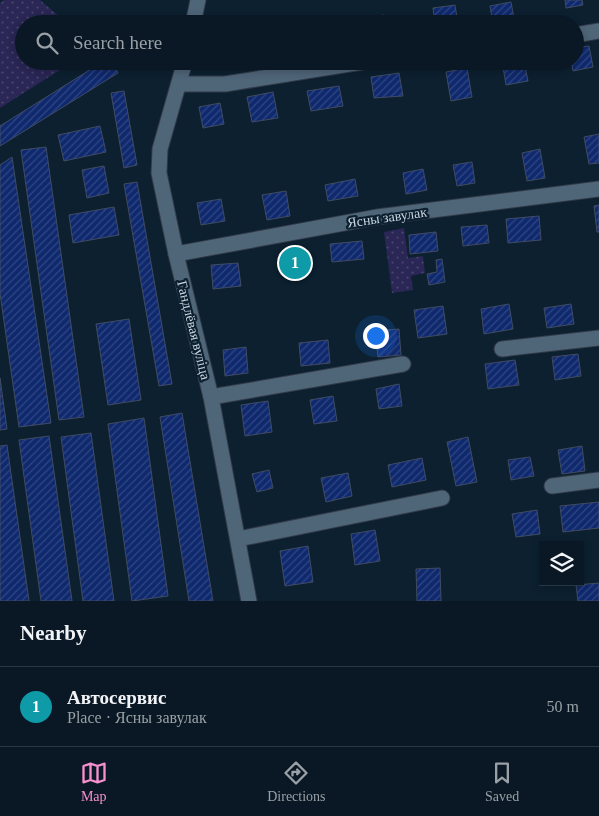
<!DOCTYPE html>
<meta charset="utf-8">
<style>
body{margin:0;font-family:"Times New Roman",serif;background:#12212c;color:#f1f3f6}
.controls{position:absolute;right:15px;bottom:15px;display:grid;overflow:hidden;border-radius:0px;box-shadow:0 2px 8px #0003}
.controls button{width:45px;height:45px;display:grid;place-items:center;padding:0;border:0;border-bottom:1px solid #293741;background:#091824;color:#f1f3f6;font:25px sans-serif}
.you{position:absolute;left:375px;top:335px;width:18px;height:18px;margin:-12px;border:4px solid #fff;border-radius:50%;background:#1a73e8;box-shadow:0 0 0 8px #1a73e833}
.badge{display:grid;place-items:center;width:32px;height:32px;border-radius:50%;background:#f790ce;color:#fff;font-size:16px;font-weight:700}
.pin{position:absolute;translate:-50% -50%;border:2px solid #fff;box-shadow:0 1px 5px #0006}
.list{margin:0;padding:0;list-style:none}
h2{display:flex;justify-content:space-between;align-items:center;height:65px;margin:0;padding:0 20px;font-size:21px}
h2 small{font-size:16px;font-weight:400;color:#99a0a6}
.list li{display:grid;grid-template-columns:32px 1fr auto;gap:15px;align-items:center;box-sizing:border-box;height:80px;padding:0 20px;border-top:1px solid #293741}
.list b{display:block;font-size:19px;white-space:nowrap}
.list p{margin:0;font-size:16px;white-space:nowrap;color:#99a0a6}
.list em{font-size:16px;font-style:normal;color:#99a0a6}
.icon{flex:none;width:28px;height:28px;fill:none;stroke:currentColor;stroke-width:2;stroke-linecap:round;stroke-linejoin:round}
.map{position:relative;flex:none;width:599px;height:601px;overflow:hidden}
.search{position:absolute;background:#091824;box-shadow:0 2px 8px #0003;left:15px;right:15px;top:15px;height:55px;display:flex;align-items:center;gap:12px;box-sizing:border-box;padding:0 18px;border-radius:28px;color:#99a0a6;font-size:19px}
.sheet{height:145px;background:#091824}
nav{display:flex;justify-content:space-around;align-items:center;box-sizing:border-box;height:70px;border-top:1px solid #293741;background:#091824;font-size:14px;color:#99a0a6}
nav a{display:grid;justify-items:center;gap:2px}
nav .on{color:#f790ce}
.map>svg:first-child{display:block}
.garden{fill:url(#garden-dots)}
.building{fill:url(#building-hatch);stroke:#404b62}
.lines{fill:none;stroke-linecap:round;stroke-linejoin:round}
.minor-casing{stroke:#313a48;stroke-width:17}
.minor{stroke:#4f6578;stroke-width:15}
.labels{text-anchor:middle;stroke-width:4.5;stroke-linejoin:round;paint-order:stroke}
.street-label{font-size:14px;fill:#cbd7e2;stroke:#0c2030}
</style>
<div class="map">
<svg width="599" height="601" viewBox="0 0 599 601">
<defs>
<pattern id="garden-dots" width="8" height="8" patternUnits="userSpaceOnUse" patternTransform="scale(1.25)"><rect width="8" height="8" fill="#2a2655"/><path d="M2 2h.1M6 6h.1" fill="none" stroke="#48456d" stroke-width="1.8" stroke-linecap="round"/></pattern>
<pattern id="building-hatch" width="6" height="6" patternUnits="userSpaceOnUse" patternTransform="scale(1.25)"><rect width="6" height="6" fill="#0f296e"/><path d="M-1 1l2-2M0 6l6-6M5 7l2-2" fill="none" stroke="#314782"/></pattern>
</defs>
<rect width="100%" height="100%" fill="#0c2030"/>
<!-- garden -->
<g class="garden">
<polygon points="4,0 40,0 68,24 24,24 24,61 74,61 0,108 0,3"/>
<polygon points="404,228 408,258 423,256 425,273 411,276 413,290 392,293 384,232"/>
</g>
<!-- building -->
<g class="building">
<polygon points="565,0 582,0 583,5 566,8"/>
<polygon points="511,2 515,24 493,24 490,6"/>
<polygon points="455,5 458,24 435,24 433,8"/>
<polygon points="384,15 386,24 356,24 355,20"/>
<polygon points="589,46 593,67 573,71 571,61 575,61 575,48"/>
<polygon points="104,61 111,61 118,73 0,146 0,126"/>
<polygon points="502,61 524,61 528,81 506,85"/>
<polygon points="467,68 472,97 451,101 446,72"/>
<polygon points="399,73 403,96 374,98 371,77"/>
<polygon points="339,86 343,106 311,111 307,91"/>
<polygon points="124,91 137,165 124,168 111,93"/>
<polygon points="273,92 278,118 252,122 247,97"/>
<polygon points="220,103 224,124 203,128 199,107"/>
<polygon points="100,126 106,152 64,161 58,135"/>
<polygon points="599,134 599,163 589,164 584,137"/>
<polygon points="46,147 84,417 59,420 21,150"/>
<polygon points="540,149 545,178 527,181 522,153"/>
<polygon points="12,157 51,423 19,427 0,293 0,165"/>
<polygon points="472,162 475,183 457,186 453,165"/>
<polygon points="104,166 109,193 87,198 82,170"/>
<polygon points="423,169 427,190 406,194 403,173"/>
<polygon points="355,179 358,196 328,201 325,185"/>
<polygon points="137,182 172,384 159,386 124,184"/>
<polygon points="286,191 290,216 267,220 262,195"/>
<polygon points="221,199 225,221 201,225 197,203"/>
<polygon points="599,205 599,232 597,232 594,206"/>
<polygon points="114,207 119,235 73,243 69,215"/>
<polygon points="539,216 541,240 508,243 506,219"/>
<polygon points="487,225 489,243 463,246 461,227"/>
<polygon points="436,232 438,251 410,254 409,235"/>
<polygon points="362,241 364,259 332,262 330,244"/>
<polygon points="309,251 311,272 281,275 279,254"/>
<polygon points="442,259 445,282 429,285 427,274 437,272 436,260"/>
<polygon points="238,263 241,286 213,289 211,265"/>
<polygon points="509,304 513,329 484,334 481,309"/>
<polygon points="571,304 574,324 547,328 544,308"/>
<polygon points="443,306 447,334 418,338 414,310"/>
<polygon points="129,319 141,400 108,405 96,324"/>
<polygon points="399,329 401,355 378,357 375,331"/>
<polygon points="328,340 330,363 301,366 299,343"/>
<polygon points="246,347 248,373 225,376 223,350"/>
<polygon points="578,354 581,376 555,380 552,357"/>
<polygon points="515,360 519,385 488,389 485,364"/>
<polygon points="0,378 7,429 0,430"/>
<polygon points="399,384 402,406 379,409 376,389"/>
<polygon points="333,396 337,421 314,424 310,400"/>
<polygon points="268,401 272,432 245,436 241,405"/>
<polygon points="182,413 213,601 189,601 160,417"/>
<polygon points="144,418 168,596 132,601 108,424"/>
<polygon points="91,433 114,601 83,601 61,437"/>
<polygon points="49,436 72,601 41,601 19,440"/>
<polygon points="468,437 477,482 456,486 447,442"/>
<polygon points="7,445 29,601 0,601 0,446"/>
<polygon points="582,446 585,471 562,474 558,450"/>
<polygon points="530,457 534,476 511,480 508,460"/>
<polygon points="422,458 426,480 392,487 388,465"/>
<polygon points="269,470 273,488 257,492 252,474"/>
<polygon points="348,473 352,496 326,502 321,478"/>
<polygon points="599,502 599,528 563,532 560,506"/>
<polygon points="537,510 540,534 516,537 512,514"/>
<polygon points="375,530 380,561 355,565 351,534"/>
<polygon points="308,546 313,582 285,586 280,551"/>
<polygon points="440,568 441,601 417,601 416,569"/>
<polygon points="599,583 599,601 578,601 576,585"/>
</g>
<g class="lines">
<!-- minor casing -->
<g class="minor-casing">
<g id="minor">
<polyline points="193,24 198,0"/>
<polyline points="575,35 599,31"/>
<polyline points="185,61 160,149 159,173 176,254 211,397 249,601"/>
<polyline points="179,84 225,84 362,62"/>
<polyline points="176,254 377,217 599,189"/>
<polyline points="502,349 599,338"/>
<polyline points="211,397 403,364"/>
<polyline points="552,486 599,480"/>
<polyline points="238,539 442,498"/>
</g>
</g>
<!-- minor -->
<use href="#minor" class="minor"/>
</g>
<g class="labels">
<!-- street labels -->
<g class="street-label">
<text transform="translate(387 217) rotate(-8)" y="5">Ясны завулак</text>
<text transform="translate(194 330) rotate(76)" y="5">Гандлёвая вуліца</text>
</g>
</g>
</svg>
<div class="controls">
<button><svg class="icon" aria-label="layers" viewBox="0 0 24 24"><path d="M12 4l9 5-9 5-9-5zM3 14l9 5 9-5"/></svg></button>
</div>
<div class="you"></div>
<div class="pin badge" style="left:295px;top:263px;background:#0f9aa8">1</div>
<div class="search"><svg class="icon" aria-label="search" viewBox="0 0 24 24"><circle cx="10" cy="10" r="6"/><path d="M15 15l6 6"/></svg>Search here</div>
</div>
<section class="sheet">
<h2>Nearby<small></small></h2>
<ul class="list">
<li><span class="badge" style="background:#0f9aa8">1</span><div><b>Автосервис</b><p>Place · Ясны завулак</p></div><em>50 m</em></li>
</ul>
</section>
<nav>
<a class="on"><svg class="icon" aria-label="map" viewBox="0 0 24 24"><path d="M3 6l6-2 6 2 6-2v14l-6 2-6-2-6 2zM9 4v14M15 6v14"/></svg>Map</a>
<a><svg class="icon" aria-label="directions" viewBox="0 0 24 24"><path d="M12 3l9 9-9 9-9-9zM9 14v-3h6M13 9l2 2-2 2"/></svg>Directions</a>
<a><svg class="icon" aria-label="saved" viewBox="0 0 24 24"><path d="M7 4h10v16l-5-4-5 4z"/></svg>Saved</a>
</nav>
